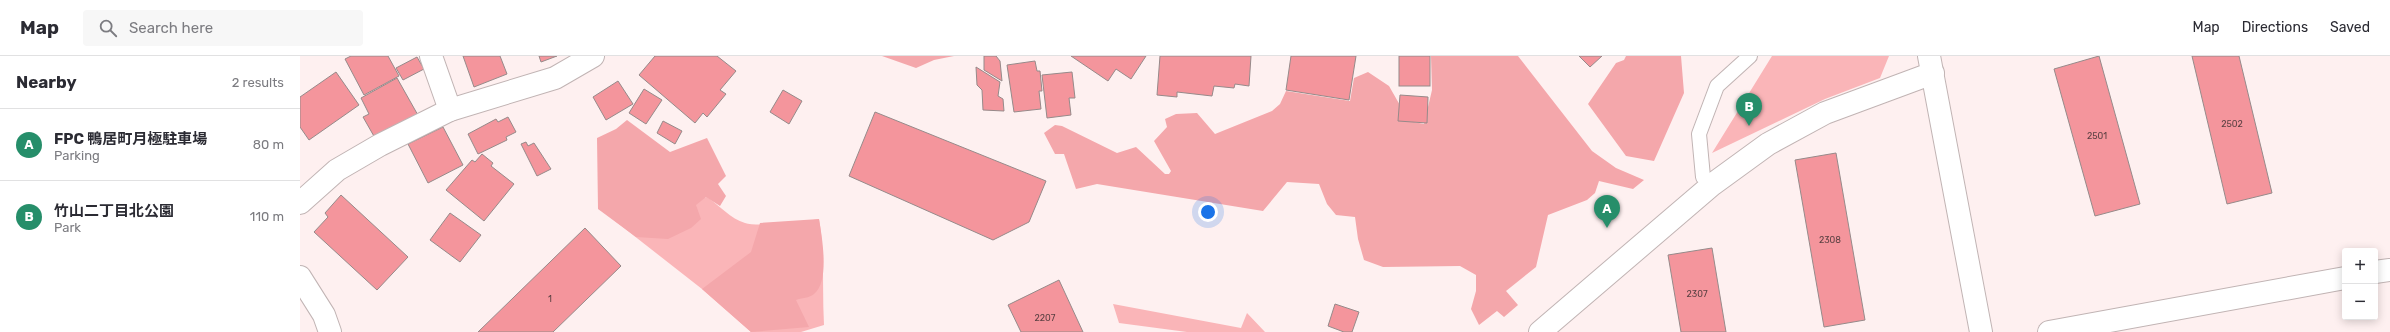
<!DOCTYPE html>
<meta charset="utf-8">
<style>
body{margin:0;font-family:Rubik,"Noto Sans JP",sans-serif;background:#f7f7f7;color:#2b2b33}
.controls{position:absolute;right:12px;bottom:12px;display:grid;overflow:hidden;border-radius:4px;box-shadow:0 2px 10px #0003}
.controls button{width:36px;height:36px;display:grid;place-items:center;padding:0;border:0;border-bottom:1px solid #e1e1e2;background:#fff;color:#2b2b33;font:20px sans-serif}
.you{position:absolute;left:908px;top:156px;width:14px;height:14px;margin:-10px;border:3px solid #fff;border-radius:50%;background:#1a73e8;box-shadow:0 0 0 6px #1a73e833}
.badge{display:grid;place-items:center;width:26px;height:26px;border-radius:50%;background:#268e6a;color:#fff;font-size:13px;font-weight:700}
.pin{position:absolute;translate:-50% -33px;filter:drop-shadow(0 1px 2px #0008)}
.pin::after{content:'';position:absolute;top:21px;width:14px;height:12px;background:inherit;clip-path:polygon(0 0,100% 0,50% 100%)}
.list{margin:0;padding:0;list-style:none}
h2{display:flex;justify-content:space-between;align-items:center;height:52px;margin:0;padding:0 16px;font-size:17px}
h2 small{font-size:13px;font-weight:400;color:#7c7c81}
.list li{display:grid;grid-template-columns:26px 1fr auto;gap:12px;align-items:center;box-sizing:border-box;height:72px;padding:0 16px;border-top:1px solid #e1e1e2}
.list b{display:block;font-size:15px;white-space:nowrap}
.list p{margin:0;font-size:13px;white-space:nowrap;color:#7c7c81}
.list em{font-size:13px;font-style:normal;color:#7c7c81}
.icon{flex:none;width:22px;height:22px;fill:none;stroke:currentColor;stroke-width:2;stroke-linecap:round;stroke-linejoin:round}
.map{position:relative;flex:none;width:2090px;height:276px;overflow:hidden}
header{display:flex;align-items:center;gap:24px;box-sizing:border-box;height:56px;padding:0 20px;background:#fff;border-bottom:1px solid #e1e1e2}
header strong{font-size:19px}
nav{display:flex;gap:22px;margin-inline-start:auto;font-size:14px}
.search{width:280px;height:36px;background:#f7f7f7;display:flex;align-items:center;gap:10px;box-sizing:border-box;padding:0 14px;border-radius:4px;color:#7c7c81;font-size:15px}
main{display:flex}
aside{flex:1;background:#fff}
.map>svg:first-child{display:block}
.green{fill:#fab5b8}
.forest{fill:#f4a7ab}
.building{fill:#f4959c;stroke:#968a8a}
.lines{fill:none;stroke-linecap:round;stroke-linejoin:round}
.service-casing{stroke:#c1b4b4;stroke-width:16}
.minor-casing{stroke:#c1b4b4;stroke-width:24}
.tertiary-casing{stroke:#c1b4b4;stroke-width:24}
.service{stroke:#fff;stroke-width:14}
.minor{stroke:#fff;stroke-width:22}
.tertiary{stroke:#fff;stroke-width:22}
.labels{text-anchor:middle;stroke-width:3;stroke-linejoin:round;paint-order:stroke}
.number-label{font-size:9px;fill:#5c4143}
</style>
<header>
<strong>Map</strong>
<div class="search"><svg class="icon" aria-label="search" viewBox="0 0 24 24"><circle cx="10" cy="10" r="6"/><path d="M15 15l6 6"/></svg>Search here</div>
<nav><a>Map</a><a>Directions</a><a>Saved</a></nav>
</header>
<main>
<aside>
<h2>Nearby<small>2 results</small></h2>
<ul class="list">
<li><span class="badge">A</span><div><b>FPC 鴨居町月極駐車場</b><p>Parking</p></div><em>80 m</em></li>
<li><span class="badge">B</span><div><b>竹山二丁目北公園</b><p>Park</p></div><em>110 m</em></li>
</ul>
</aside>
<div class="map">
<svg width="2090" height="276" viewBox="0 0 2090 276">
<rect width="100%" height="100%" fill="#fef0f0"/>
<!-- green -->
<g class="green">
<polygon points="1472,0 1589,0 1580,22 1525,43 1412,97"/>
<path d="M407 141C419 149 431 163 445 167 457 171 506 166 519 163 525 198 522 233 524 269L501 276H451L402 233 310 161Z"/>
<polygon points="813,248 941,272 947,257 965,276 887,276 819,267"/>
</g>
<!-- forest -->
<g class="forest">
<polygon points="582,0 654,0 634,4 616,12"/>
<polygon points="1131,0 1218,0 1292,95 1316,112 1344,124 1333,133 1299,125 1295,137 1287,144 1248,159 1236,211 1206,235 1218,249 1204,261 1197,255 1179,269 1171,253 1176,235 1176,219 1160,210 1083,211 1064,204 1058,183 1055,161 1036,159 1027,148 1019,128 987,126 963,155 797,128 776,133 764,98 755,98 744,77 755,69 762,70 817,97 836,91 865,118 869,118 871,115 854,85 867,71 865,63 876,58 897,57 915,78 972,55 980,48 986,35 1050,45 1054,22 1068,16 1089,30 1109,65 1124,68 1132,34"/>
<polygon points="1326,0 1381,0 1384,37 1354,105 1326,100 1288,48 1316,7 1324,4"/>
<polygon points="327,64 370,96 407,82 426,120 418,128 426,140 420,150 406,141 396,149 401,163 391,172 368,183 336,181 298,153 297,82 316,73"/>
<path d="M519 163C522 181 530 226 514 238 510 242 501 242 496 244L509 271 451 276 402 233 451 196 460 167Z"/>
</g>
<!-- building -->
<g class="building">
<polygon points="51,0 88,0 99,20 64,39 45,3"/>
<polygon points="163,0 200,0 207,18 174,31"/>
<polygon points="239,0 257,0 241,6"/>
<polygon points="355,0 417,0 436,15 420,34 426,38 407,61 403,57 395,67 339,19"/>
<polygon points="684,0 696,0 700,5 702,25 684,14"/>
<polygon points="771,0 846,0 831,23 816,13 808,25"/>
<polygon points="860,0 951,0 949,30 935,28 934,32 914,30 912,40 877,36 877,41 857,39"/>
<polygon points="991,0 1056,0 1049,44 986,34"/>
<rect x="1099" y="0" width="31" height="30"/>
<polygon points="1279,0 1302,0 1290,11"/>
<polygon points="1799,0 1840,148 1795,160 1754,13"/>
<polygon points="1892,0 1939,0 1972,137 1927,148"/>
<polygon points="117,1 124,13 103,24 96,12"/>
<polygon points="735,5 737,15 740,15 742,35 739,35 741,53 714,56 707,9"/>
<polygon points="676,11 700,26 698,40 703,43 704,55 683,54 682,34 677,29"/>
<polygon points="36,16 59,49 9,84 0,71 0,41"/>
<polygon points="772,16 775,42 769,42 771,59 747,62 742,19"/>
<polygon points="97,22 119,61 75,82 63,61 69,58 61,42"/>
<polygon points="318,25 333,48 306,64 293,41"/>
<polygon points="344,33 362,44 346,68 329,57"/>
<polygon points="483,34 502,45 489,68 470,56"/>
<polygon points="1100,39 1128,41 1127,67 1098,65"/>
<polygon points="575,56 746,125 729,166 693,184 549,120"/>
<polygon points="208,61 216,76 206,81 207,84 178,98 168,78 196,63 198,66"/>
<polygon points="363,65 382,75 375,88 357,77"/>
<polygon points="143,71 163,109 128,127 108,88"/>
<polygon points="226,86 228,90 234,87 251,113 237,120 221,88"/>
<polygon points="1536,97 1565,264 1524,271 1495,104"/>
<polygon points="182,98 193,107 191,110 214,128 184,165 146,134 172,104 175,106"/>
<polygon points="41,139 108,201 77,234 14,176 28,161 25,157"/>
<polygon points="150,157 181,179 160,206 130,184"/>
<polygon points="285,172 321,210 253,276 178,276"/>
<polygon points="1412,192 1426,276 1381,276 1368,199"/>
<polygon points="759,224 783,276 721,276 708,249"/>
<polygon points="1035,248 1059,256 1052,276 1044,276 1028,270"/>
</g>
<g class="lines">
<!-- service casing -->
<g class="service-casing">
<polyline id="service" points="1413,128 1403,121 1399,78 1417,30 1450,0"/>
</g>
<!-- minor casing -->
<g class="minor-casing">
<g id="minor">
<polyline points="131,0 150,54"/>
<polyline points="0,147 37,114 80,89 150,54 255,22 293,0"/>
<polyline points="0,221 24,259 30,276"/>
</g>
</g>
<!-- tertiary casing -->
<g class="tertiary-casing">
<g id="tertiary">
<polyline points="1629,0 1681,276"/>
<polyline points="2075,216 2090,214"/>
<polyline points="1240,276 1413,128 1468,88 1525,57 1633,17"/>
<polyline points="1749,276 2045,222"/>
</g>
</g>
<!-- service -->
<use href="#service" class="service"/>
<!-- minor -->
<use href="#minor" class="minor"/>
<!-- tertiary -->
<use href="#tertiary" class="tertiary"/>
</g>
<g class="labels">
<!-- number labels -->
<g class="number-label">
<text x="1932" y="71">2502</text>
<text x="1797" y="83">2501</text>
<text x="1530" y="187">2308</text>
<text x="1397" y="241">2307</text>
<text x="250" y="246">1</text>
<text x="745" y="265">2207</text>
</g>
</g>
</svg>
<div class="controls">
<button>+</button>
<button>−</button>
</div>
<div class="you"></div>
<div class="pin badge" style="left:1307px;top:172px">A</div>
<div class="pin badge" style="left:1449px;top:70px">B</div>
</div>
</main>
